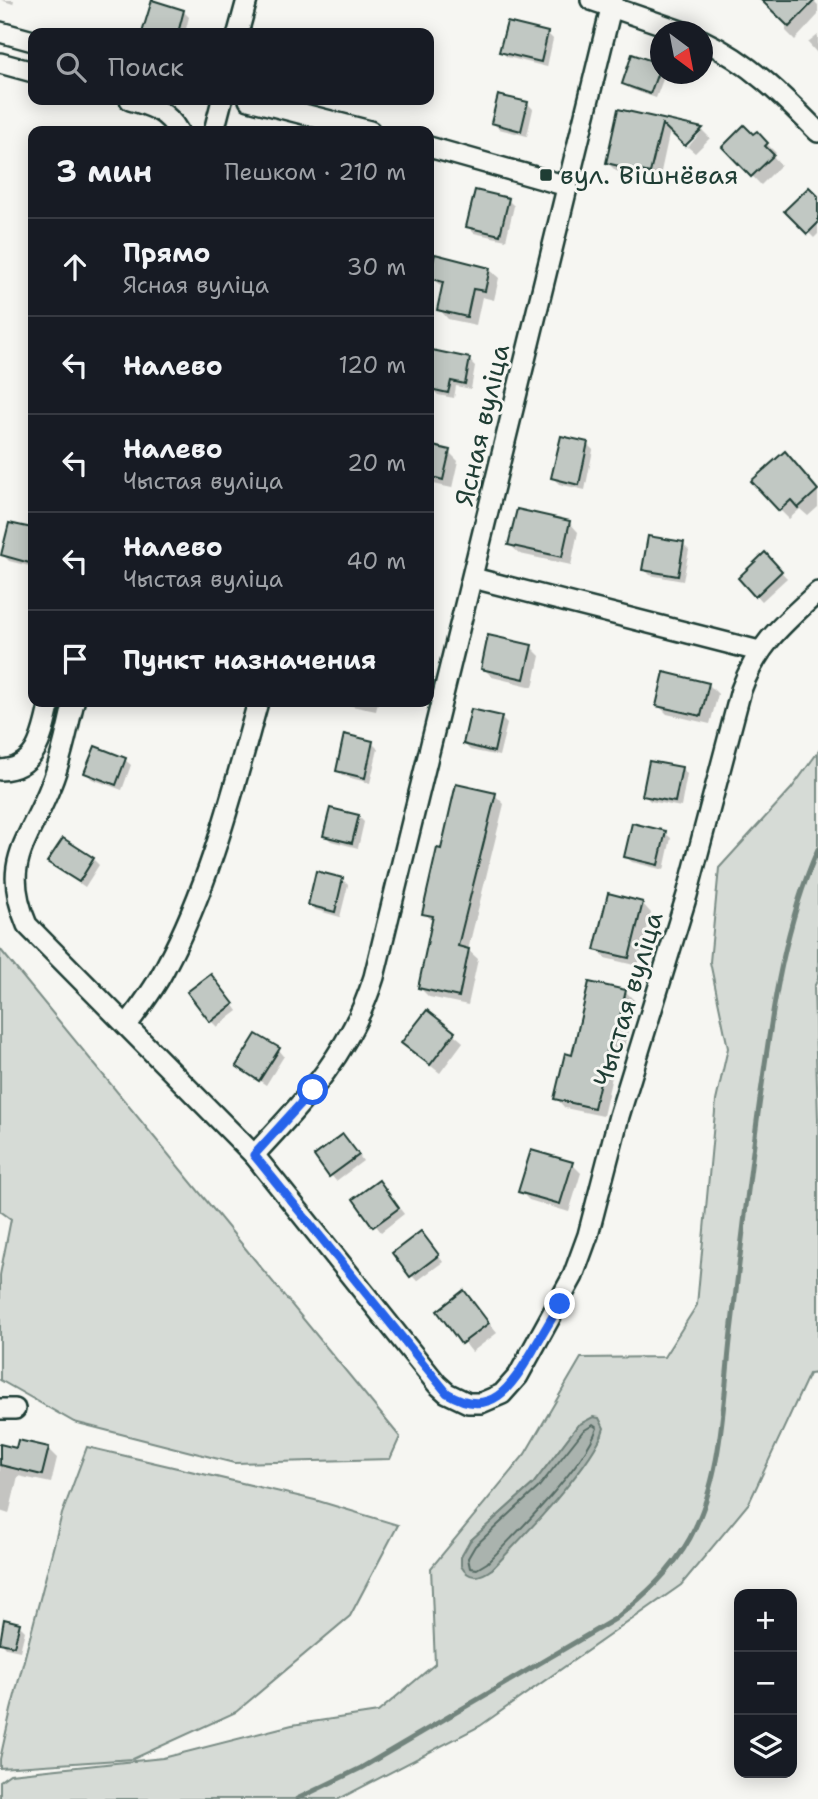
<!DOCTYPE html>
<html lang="ru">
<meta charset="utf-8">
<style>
body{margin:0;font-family:"Shantell Sans",sans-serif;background:#20242c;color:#f1f3f6}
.controls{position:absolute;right:21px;bottom:21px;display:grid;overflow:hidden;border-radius:14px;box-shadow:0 4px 18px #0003}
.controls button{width:63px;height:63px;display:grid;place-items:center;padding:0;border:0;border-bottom:2px solid #363941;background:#171b24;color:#f1f3f6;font:35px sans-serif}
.compass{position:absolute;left:650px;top:21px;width:63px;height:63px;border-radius:50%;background:#171b24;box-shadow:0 4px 18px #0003;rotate:148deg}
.stop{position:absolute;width:21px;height:21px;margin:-16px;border:5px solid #2563eb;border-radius:50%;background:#fff}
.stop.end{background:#2563eb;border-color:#fff;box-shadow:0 2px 7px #0008}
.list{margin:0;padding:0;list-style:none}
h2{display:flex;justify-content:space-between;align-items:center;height:91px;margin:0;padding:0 28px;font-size:30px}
h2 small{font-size:23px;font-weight:400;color:#9ea1a6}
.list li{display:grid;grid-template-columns:46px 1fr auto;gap:21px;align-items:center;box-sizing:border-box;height:98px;padding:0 28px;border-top:2px solid #363941}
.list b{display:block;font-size:26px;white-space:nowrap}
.list p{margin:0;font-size:23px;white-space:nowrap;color:#9ea1a6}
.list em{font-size:23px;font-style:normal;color:#9ea1a6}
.icon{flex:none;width:38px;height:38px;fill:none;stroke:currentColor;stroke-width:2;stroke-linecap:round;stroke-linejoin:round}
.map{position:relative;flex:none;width:818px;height:1799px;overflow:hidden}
.search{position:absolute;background:#171b24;box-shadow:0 4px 18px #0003;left:28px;top:28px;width:406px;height:77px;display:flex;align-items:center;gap:18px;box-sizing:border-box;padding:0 24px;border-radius:14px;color:#9ea1a6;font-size:26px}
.panel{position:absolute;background:#171b24;box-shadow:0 4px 18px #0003;left:28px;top:126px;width:406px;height:581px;border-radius:14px}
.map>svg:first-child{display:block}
.green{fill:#d6dbd6;stroke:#7a8c85;stroke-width:2;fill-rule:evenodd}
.water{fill:#aab3ae;stroke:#72847d;stroke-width:2}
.shadow{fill:#0003}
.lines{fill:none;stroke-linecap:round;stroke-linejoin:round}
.shore{stroke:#576c65;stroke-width:2}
.stream{stroke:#72847d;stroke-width:5}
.building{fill:#c1c8c3;stroke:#1f3d34;stroke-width:2}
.minor-casing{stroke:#1f3d34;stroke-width:24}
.minor{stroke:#f6f6f2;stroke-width:19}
.route{stroke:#2563eb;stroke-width:9}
.poi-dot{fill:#1f3d34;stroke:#f6f6f2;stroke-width:2.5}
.labels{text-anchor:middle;stroke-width:6;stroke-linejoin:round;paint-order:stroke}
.poi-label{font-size:26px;fill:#1f3d34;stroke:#f6f6f2;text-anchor:start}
.street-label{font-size:26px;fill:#1f3d34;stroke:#f6f6f2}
</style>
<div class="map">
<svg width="818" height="1799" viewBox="0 0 818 1799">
<rect width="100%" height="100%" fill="#f6f6f2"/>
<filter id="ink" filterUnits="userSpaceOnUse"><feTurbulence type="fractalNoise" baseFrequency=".0143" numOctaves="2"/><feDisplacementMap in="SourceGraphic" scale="14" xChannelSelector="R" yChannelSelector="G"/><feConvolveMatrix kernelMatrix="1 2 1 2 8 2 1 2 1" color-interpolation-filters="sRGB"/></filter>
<g filter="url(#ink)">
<!-- green -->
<g class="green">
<path d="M818 752V979L814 987 818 1119V1373L809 1374 749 1503 681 1585 480 1726 339 1799H0V1781L10 1774 163 1758 292 1725 378 1712 435 1664 431 1568 525 1454 581 1358 664 1357 697 1305 716 1101 728 1048 710 962 719 868 791 789ZM578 1425 602 1435 580 1469 492 1569 470 1541 533 1484Z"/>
<polygon points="0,949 400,1437 390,1459 234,1463 74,1422 0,1380 0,1275 11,1219 0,1211"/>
<polygon points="87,1447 315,1500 398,1525 350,1616 236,1712 133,1759 0,1768 0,1759 11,1710 62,1514"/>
</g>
<!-- water -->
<path class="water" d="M593 1417 599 1418 604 1428C595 1463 519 1541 492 1569 480 1578 469 1580 461 1566V1557L470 1541 533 1484 578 1425Z"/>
<!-- shadow -->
<g class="shadow">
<polygon points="1,0 14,0 13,4"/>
<polygon points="763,0 813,0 818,5 818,15 795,40 786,31 786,23"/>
<polygon points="153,3 183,11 189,17 185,33 144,33"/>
<polygon points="547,33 553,39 547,67 507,57 501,51"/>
<polygon points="818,35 818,54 808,43"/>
<polygon points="660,66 660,74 665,74 656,98 630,89 624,83"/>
<polygon points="527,103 533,109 527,136 499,129 493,123"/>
<polygon points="620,111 702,130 710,138 695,153 688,147 701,132 670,130 659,181 616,171 608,163"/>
<polygon points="753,137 766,143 776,153 773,156 781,165 761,185 724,147"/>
<polygon points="818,198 818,234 814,238 787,211"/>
<polygon points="508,200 514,206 506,240 474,233 468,227"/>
<polygon points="489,269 499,278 494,300 482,297 476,325 448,319 439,309 444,288 431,278"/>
<polygon points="433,353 469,360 475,366 471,389 456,386 454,398 438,395 432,389 433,381 429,376"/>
<polygon points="587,444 593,450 585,490 559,484 553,478"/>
<polygon points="429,447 449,452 458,461 452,488 429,483"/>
<polygon points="794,463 818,489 818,507 808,516 800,509 789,519 780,510"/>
<polygon points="569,522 578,532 571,565 520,554 510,545"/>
<polygon points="31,530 33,533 33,567 9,561 3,555"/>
<polygon points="683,544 689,550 683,581 650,575 644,569"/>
<polygon points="765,555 787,578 762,601 740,578"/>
<polygon points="531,647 540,656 533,687 492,677 483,668"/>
<polygon points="708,684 718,694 710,724 667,714 658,705"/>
<polygon points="344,702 378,702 376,711 347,705"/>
<polygon points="501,718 507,724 499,756 470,750 464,744"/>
<polygon points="372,743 378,749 370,783 343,776 337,770"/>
<polygon points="125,760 131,765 122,790 92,779 86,773"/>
<polygon points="681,768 687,774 681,807 650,801 644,795"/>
<polygon points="495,795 504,804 468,950 478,959 468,1005 429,997 420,988 434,922 424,913 442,851"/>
<polygon points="358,816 364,822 358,848 331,841 325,835"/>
<polygon points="665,833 671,838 664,870 632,862 626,857"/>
<polygon points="93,859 99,865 85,887 49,862"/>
<polygon points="342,879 348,885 340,917 316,910 310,905"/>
<polygon points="642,903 651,913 638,966 605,958 596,949"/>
<polygon points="217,982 238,1011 217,1027 211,1021"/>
<polygon points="591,984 626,992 635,1001 624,1048 619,1046 603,1116 565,1108 556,1098 574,1057"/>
<polygon points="428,1012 463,1042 440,1073 413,1052"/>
<polygon points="279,1050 284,1056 266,1085 238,1066"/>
<polygon points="349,1142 363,1161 336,1181 331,1175"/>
<polygon points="572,1164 581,1173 569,1212 529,1200 520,1191"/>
<polygon points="384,1188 404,1214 381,1232 355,1199"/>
<polygon points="427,1239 443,1262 417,1281 411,1275"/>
<polygon points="464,1293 497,1333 472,1352 439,1311"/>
<polygon points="0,1446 17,1450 48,1449 57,1458 51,1483 18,1476 9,1514 0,1511"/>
<polygon points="19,1625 25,1631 20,1651 6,1648 1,1642"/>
</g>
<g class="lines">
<!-- shore -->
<path class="shore" d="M593 1425 597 1428C585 1465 516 1534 487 1563L477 1569 470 1568 468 1558 475 1546 538 1488 583 1431Z"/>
<!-- stream -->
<path class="stream" d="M297 1799 361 1768 615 1619C644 1596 672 1571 690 1538 723 1477 723 1400 731 1332 741 1249 750 1167 762 1085 773 1005 785 924 818 849"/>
</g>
<!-- building -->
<g class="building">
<polygon points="152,0 184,10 178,33 142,33"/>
<polygon points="761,0 815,0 789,27"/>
<polygon points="507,22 548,32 541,62 499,52"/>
<polygon points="632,54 661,64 650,94 622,84"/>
<polygon points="498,95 528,102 521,131 491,123"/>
<polygon points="618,109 654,117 703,128 685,146 662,124 650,173 606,163"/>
<polygon points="744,125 753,134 757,131 768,143 765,146 774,155 751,177 722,147"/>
<polygon points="809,187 818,196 818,223 807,234 784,211"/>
<polygon points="475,190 509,198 500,235 466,227"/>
<polygon points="435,254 490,268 485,291 473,289 467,317 437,310 443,282 429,278"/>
<polygon points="432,350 470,358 465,384 451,381 448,393 430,389 432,377 429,377 429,365"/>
<polygon points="561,436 588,442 579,485 551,478"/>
<polygon points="429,445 450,450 443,480 429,476"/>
<polygon points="785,451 818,490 798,508 791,500 779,511 751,481"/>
<polygon points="517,509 570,521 562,557 508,545"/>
<polygon points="9,523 32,528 30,535 33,536 33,564 1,555"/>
<polygon points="648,536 684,542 678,576 642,570"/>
<polygon points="765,552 782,571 755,597 738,578"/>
<polygon points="488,635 532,645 524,679 481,669"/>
<polygon points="664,672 709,683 701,716 656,706"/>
<polygon points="471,709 502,716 494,752 463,744"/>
<polygon points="344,734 373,741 365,778 336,771"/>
<polygon points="95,746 126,758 116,785 84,773"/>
<polygon points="649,761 682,767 675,802 642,796"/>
<polygon points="456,784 496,793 458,946 469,949 459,997 418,988 433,916 422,914 437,848 441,849"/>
<polygon points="330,808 359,815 352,843 323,836"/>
<polygon points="632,823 666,831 658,865 624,857"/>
<polygon points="63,838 94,858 79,882 47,862"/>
<polygon points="316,871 343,878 335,912 308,905"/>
<polygon points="608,893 643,902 629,958 594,950"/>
<polygon points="211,974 234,1004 210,1022 187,992"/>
<polygon points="589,982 626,990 615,1039 610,1038 594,1108 554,1099 565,1053 572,1055"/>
<polygon points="427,1010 455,1032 430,1065 401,1043"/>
<polygon points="256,1034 280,1048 259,1081 236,1066"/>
<polygon points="343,1134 359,1155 329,1177 314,1156"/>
<polygon points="531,1150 573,1162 560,1204 518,1192"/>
<polygon points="379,1180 399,1208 373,1227 353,1199"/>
<polygon points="421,1231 439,1255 410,1277 392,1253"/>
<polygon points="464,1290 489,1323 461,1344 437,1311"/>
<polygon points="18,1440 49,1447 42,1475 0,1465 0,1444 16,1448"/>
<polygon points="4,1619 20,1623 14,1646 0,1643"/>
</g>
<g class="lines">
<!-- minor casing -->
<g class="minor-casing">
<g id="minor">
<polyline points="591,0 684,32"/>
<polyline points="0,32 33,41"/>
<polyline points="238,33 247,0"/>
<path d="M702 40C749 62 783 96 818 132"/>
<polyline points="0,63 33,72"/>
<path d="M130 100C151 106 167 111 178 131"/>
<polyline points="249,100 370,131"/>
<polyline points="214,131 222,100"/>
<polyline points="429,147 567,186"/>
<polyline points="473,578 759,651"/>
<path d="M74 702C67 729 62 759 51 785 29 842 0 861 27 925L254 1155 437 1384 447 1393 468 1403H481L502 1394 518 1376 573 1276 588 1235 619 1116 687 895 741 690C758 644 783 624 818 592"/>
<path d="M0 770C39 769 43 731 50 702"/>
<path d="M127 1025C141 1006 156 987 166 966 210 884 233 791 258 702"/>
<path d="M254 1155C306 1099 351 1051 374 977L613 0"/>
<polyline points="0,1409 15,1409"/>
</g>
</g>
<!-- minor -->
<use href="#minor" class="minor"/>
</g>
</g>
<g class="lines" filter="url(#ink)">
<!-- route -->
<path class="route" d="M313 1090 254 1155 447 1393C491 1420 511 1387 532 1352 541 1336 551 1320 560 1304"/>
</g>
<!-- markers -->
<rect class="poi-dot" x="539" y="168" width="14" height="14" rx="3.5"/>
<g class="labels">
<!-- poi labels -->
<g class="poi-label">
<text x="560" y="184">вул. Вішнёвая</text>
</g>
<!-- street labels -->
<g class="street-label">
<text transform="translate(482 425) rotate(-77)" y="9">Ясная вуліца</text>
<text transform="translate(628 999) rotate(-73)" y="9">Чыстая вуліца</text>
</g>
</g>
</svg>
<div class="controls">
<button>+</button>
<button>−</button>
<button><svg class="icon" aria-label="layers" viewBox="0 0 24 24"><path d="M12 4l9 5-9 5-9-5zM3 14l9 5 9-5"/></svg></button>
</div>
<svg class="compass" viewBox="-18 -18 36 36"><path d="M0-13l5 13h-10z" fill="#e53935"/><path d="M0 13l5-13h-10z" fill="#9ea1a6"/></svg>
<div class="stop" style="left:313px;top:1090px"></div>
<div class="stop end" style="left:560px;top:1304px"></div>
<div class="search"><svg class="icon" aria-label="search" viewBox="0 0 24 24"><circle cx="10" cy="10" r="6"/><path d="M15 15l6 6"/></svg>Поиск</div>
<section class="panel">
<h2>3 мин<small>Пешком · 210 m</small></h2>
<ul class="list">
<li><svg class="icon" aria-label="ahead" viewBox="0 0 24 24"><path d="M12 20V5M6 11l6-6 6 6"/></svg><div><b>Прямо</b><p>Ясная вуліца</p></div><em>30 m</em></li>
<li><svg class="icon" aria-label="left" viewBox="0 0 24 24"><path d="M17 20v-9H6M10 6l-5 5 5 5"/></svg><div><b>Налево</b></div><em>120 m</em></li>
<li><svg class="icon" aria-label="left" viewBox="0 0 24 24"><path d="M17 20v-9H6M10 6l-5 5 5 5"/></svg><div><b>Налево</b><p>Чыстая вуліца</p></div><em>20 m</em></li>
<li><svg class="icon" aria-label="left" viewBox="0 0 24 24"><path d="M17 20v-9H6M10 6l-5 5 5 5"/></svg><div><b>Налево</b><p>Чыстая вуліца</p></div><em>40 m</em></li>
<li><svg class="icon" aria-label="arrive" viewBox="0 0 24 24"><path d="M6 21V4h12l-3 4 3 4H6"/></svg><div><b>Пункт назначения</b></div></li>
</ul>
</section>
</div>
